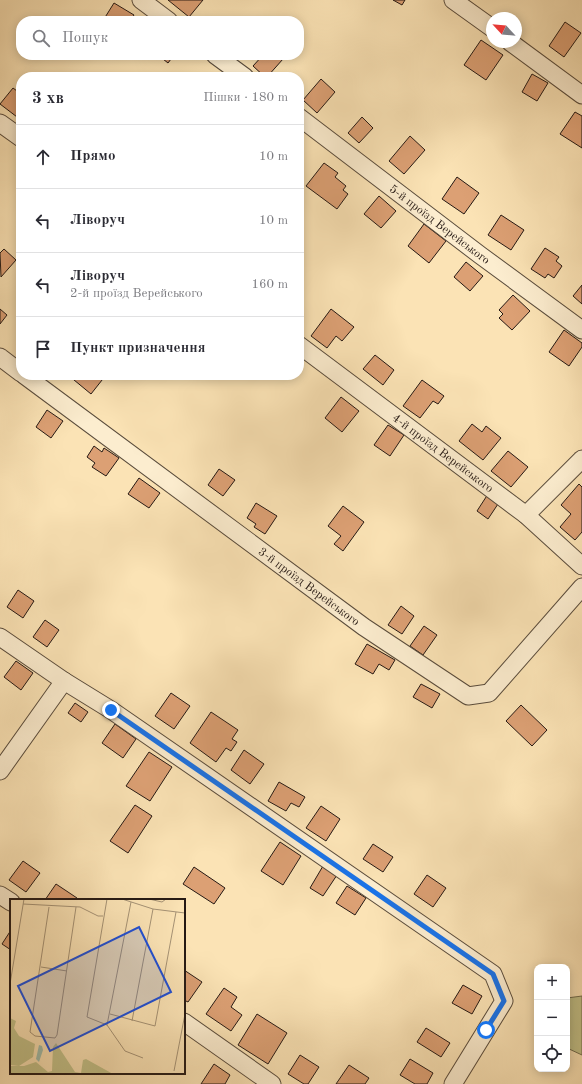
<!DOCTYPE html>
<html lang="uk">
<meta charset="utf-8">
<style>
body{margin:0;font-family:"Old Standard TT",serif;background:#f2f2f3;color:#2b2b33}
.controls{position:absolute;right:12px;bottom:12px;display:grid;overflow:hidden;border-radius:8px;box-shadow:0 2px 10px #0003}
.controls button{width:36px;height:36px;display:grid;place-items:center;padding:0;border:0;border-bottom:1px solid #e1e1e2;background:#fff;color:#2b2b33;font:20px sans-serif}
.compass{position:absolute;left:486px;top:12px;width:36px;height:36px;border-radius:50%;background:#fff;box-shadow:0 2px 10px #0003;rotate:296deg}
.stop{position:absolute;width:12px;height:12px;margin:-9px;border:3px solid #1a73e8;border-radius:50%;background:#fff}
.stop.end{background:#1a73e8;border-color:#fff;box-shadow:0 1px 4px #0008}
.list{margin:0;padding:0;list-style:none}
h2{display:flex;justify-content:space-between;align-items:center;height:52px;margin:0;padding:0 16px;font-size:17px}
h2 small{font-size:13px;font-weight:400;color:#7c7c81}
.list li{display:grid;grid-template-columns:26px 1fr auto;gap:12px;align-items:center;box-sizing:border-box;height:64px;padding:0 16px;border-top:1px solid #e1e1e2}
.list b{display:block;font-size:15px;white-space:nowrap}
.list p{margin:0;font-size:13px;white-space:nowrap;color:#7c7c81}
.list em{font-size:13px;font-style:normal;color:#7c7c81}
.icon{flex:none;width:22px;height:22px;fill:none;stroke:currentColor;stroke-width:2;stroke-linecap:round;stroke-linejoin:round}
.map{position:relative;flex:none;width:582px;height:1084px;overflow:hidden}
.search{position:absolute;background:#fff;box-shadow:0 2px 10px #0003;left:16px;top:16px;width:288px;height:44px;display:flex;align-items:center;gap:10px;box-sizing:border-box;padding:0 14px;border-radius:16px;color:#7c7c81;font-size:15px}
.panel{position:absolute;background:#fff;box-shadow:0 2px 10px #0003;left:16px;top:72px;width:288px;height:308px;border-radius:16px}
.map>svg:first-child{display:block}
.green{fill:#c3c28a;stroke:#746e4f}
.building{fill:#dca074;stroke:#251914}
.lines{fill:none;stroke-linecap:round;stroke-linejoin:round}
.minor-casing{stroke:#5a4c3c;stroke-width:19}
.minor{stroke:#fcedcf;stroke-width:17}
.route{stroke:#1a73e8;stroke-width:5}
.labels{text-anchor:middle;stroke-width:3;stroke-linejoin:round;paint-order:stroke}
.street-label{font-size:12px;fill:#251914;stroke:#fcedcf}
.inset-road{fill:none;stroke:#a59275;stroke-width:1}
.view{fill:#1d4ed8;fill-opacity:0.15;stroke:#1d4ed8;stroke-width:2}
.inset-edge{fill:none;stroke:#251914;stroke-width:2}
</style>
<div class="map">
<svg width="582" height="1084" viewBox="0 0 582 1084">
<rect width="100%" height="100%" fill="#fbe3b5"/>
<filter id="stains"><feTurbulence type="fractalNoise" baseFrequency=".005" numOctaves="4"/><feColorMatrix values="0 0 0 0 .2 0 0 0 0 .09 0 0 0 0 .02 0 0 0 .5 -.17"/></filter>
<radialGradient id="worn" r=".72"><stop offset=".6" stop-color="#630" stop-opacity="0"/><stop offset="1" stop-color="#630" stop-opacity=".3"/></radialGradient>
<!-- green -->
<polygon class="green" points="582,996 582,1055 567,1048 567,998"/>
<!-- building -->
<g class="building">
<polygon points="168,0 203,0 189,17"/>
<polygon points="393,0 405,0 402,5"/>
<polygon points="114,3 134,15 130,21 107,21 104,19"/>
<polygon points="565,22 581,33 564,57 549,46"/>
<polygon points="481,40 503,55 486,80 464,65"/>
<polygon points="158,55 174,55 168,63"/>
<polygon points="263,55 278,55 283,59 267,77 265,77 253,66"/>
<polygon points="532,74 548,83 537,101 522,92"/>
<polygon points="321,79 335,92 317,113 303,100"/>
<polygon points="13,88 21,94 21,120 0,104"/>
<polygon points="575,112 582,116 582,148 560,134"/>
<polygon points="362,117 373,128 359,143 348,133"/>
<polygon points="410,136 425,150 404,174 389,161"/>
<polygon points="324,163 338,173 335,177 346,186 343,190 348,194 337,209 306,186"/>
<polygon points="457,177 479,193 464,214 442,199"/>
<polygon points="379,196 396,211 381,228 364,214"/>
<polygon points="501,215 524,230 511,250 488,235"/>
<polygon points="424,224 446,241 429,263 408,246"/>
<polygon points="545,248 559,257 556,261 562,266 554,278 548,274 545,278 531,269"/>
<polygon points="4,249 16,260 1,277 0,253"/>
<polygon points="466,262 483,276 470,291 454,277"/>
<polygon points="582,285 582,304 573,296"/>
<polygon points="513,295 530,311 512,330 499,318 503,314 499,310"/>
<polygon points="0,309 7,315 0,324"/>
<polygon points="331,309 354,327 342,341 336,336 327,348 311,336"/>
<polygon points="564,330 582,343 582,347 569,366 549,352"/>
<polygon points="375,355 394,370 383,385 363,369"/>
<polygon points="68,375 106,375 91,394"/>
<polygon points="422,380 444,396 438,404 433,401 420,418 403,406"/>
<polygon points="341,397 359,411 342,432 325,418"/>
<polygon points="47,410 63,421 51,438 36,427"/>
<polygon points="472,424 482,432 486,426 501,438 483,460 459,441"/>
<polygon points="388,425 404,435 390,456 374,445"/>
<polygon points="94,446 102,452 104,448 119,458 106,476 92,467 95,463 87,457"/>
<polygon points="508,451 528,467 511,487 491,471"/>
<polygon points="219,469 235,480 223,496 208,485"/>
<polygon points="139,478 160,493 149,508 128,494"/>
<polygon points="579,484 582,487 582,532 575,540 560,527 571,514 561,505"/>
<polygon points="488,494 500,501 488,519 477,511"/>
<polygon points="256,503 277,516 265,534 254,527 256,524 247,518"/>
<polygon points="343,506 364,522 343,551 334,544 341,536 328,526"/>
<polygon points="18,590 34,601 23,618 7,607"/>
<polygon points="401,606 414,616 402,634 388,625"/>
<polygon points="45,620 59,630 47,647 33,637"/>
<polygon points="424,626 437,635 423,655 410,646"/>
<polygon points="367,644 395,660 389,670 379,664 373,674 355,664"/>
<polygon points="16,661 33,673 21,690 4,677"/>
<polygon points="421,684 440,694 432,708 413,697"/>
<polygon points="171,693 190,706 174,729 155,716"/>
<polygon points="75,703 88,712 81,722 68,713"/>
<polygon points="521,705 547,730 532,746 506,721"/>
<polygon points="211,712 238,730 232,739 237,742 231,751 226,748 216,762 190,743"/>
<polygon points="115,724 136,739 123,758 102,743"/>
<polygon points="244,750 264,764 250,784 231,770"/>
<polygon points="149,752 172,767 150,801 126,786"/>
<polygon points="279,782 305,797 299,807 291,803 286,811 268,801"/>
<polygon points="135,805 152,816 128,853 110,841"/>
<polygon points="321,806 340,819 326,841 306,828"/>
<polygon points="280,842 301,856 283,885 261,871"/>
<polygon points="373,844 393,857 383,872 363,859"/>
<polygon points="23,861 40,873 26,892 9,880"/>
<polygon points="323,866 337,875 323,896 310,888"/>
<polygon points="194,867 225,888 214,904 183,884"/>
<polygon points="427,875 446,888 433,907 414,894"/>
<polygon points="56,884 77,898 76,900 45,900"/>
<polygon points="347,886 366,898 355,915 336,903"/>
<polygon points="11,930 11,950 2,944"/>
<polygon points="184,970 202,982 188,1002 184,1000"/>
<polygon points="463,985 482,996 472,1014 452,1003"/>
<polygon points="224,988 237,997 231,1007 242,1015 231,1031 206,1014"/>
<polygon points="257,1014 287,1033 268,1064 238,1045"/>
<polygon points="426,1028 450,1043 441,1057 417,1042"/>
<polygon points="300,1055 319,1067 308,1084 304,1084 288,1074"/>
<polygon points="410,1059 433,1073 427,1084 415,1084 400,1075"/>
<polygon points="214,1064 230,1075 225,1084 201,1084"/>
<polygon points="349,1065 369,1078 365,1084 336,1084"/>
</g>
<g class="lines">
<!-- minor casing -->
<g class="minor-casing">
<g id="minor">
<polyline points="141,0 169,21"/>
<polyline points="453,0 492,28"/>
<polyline points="510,42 582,95"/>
<polyline points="215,55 245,77"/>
<path id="s1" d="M299 117 480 255 582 330"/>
<polyline points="0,123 21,138"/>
<path id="s2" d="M299 345 526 515 582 566"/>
<polyline points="0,357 21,373"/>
<path id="s3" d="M24 375 364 627 468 696 489 693 582 587"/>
<polyline points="526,515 582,459"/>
<polyline points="0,637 64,681 111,710 493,974 504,1001 453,1084"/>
<polyline points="0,771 64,681"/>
<polyline points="0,895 11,902"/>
<polyline points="184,1022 272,1084"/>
</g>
</g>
<!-- minor -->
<use href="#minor" class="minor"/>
</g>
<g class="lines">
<!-- route -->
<polyline class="route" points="111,710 493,974 504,1001 486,1030"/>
</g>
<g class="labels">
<!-- street labels -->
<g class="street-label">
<text dy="4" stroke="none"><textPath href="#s1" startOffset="177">5-й проїзд Верейського</textPath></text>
<text dy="4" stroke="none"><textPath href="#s2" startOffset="180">4-й проїзд Верейського</textPath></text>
<text dy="4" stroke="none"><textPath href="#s3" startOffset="355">3-й проїзд Верейського</textPath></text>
</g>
</g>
<!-- overview -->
<g transform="translate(10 899)">
<rect width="175" height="175" fill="#fbe3b5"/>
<path d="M0 119 6 122 4 129 9 137 25 145 23 158 9 167 0 166ZM46 144 65 173 71 174 73 161 76 160 103 175H0V167H14L26 163 38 173 42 172 43 148Z" fill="#c3c28a"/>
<path d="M29 146 32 147 33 151 29 163 26 160Z" fill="#9fbeae"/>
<path class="inset-road" d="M112 0 143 10 175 14M139 0 152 3 156 0M121 3 97 126 115 152 133 159M13 5 70 8 88 17H93M39 8 20 133 25 137 45 139 47 136 66 8M31 68 57 72M0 85 14 0M100 115 145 127 166 13M122 122 143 10M97 126 77 118 97 0M164 172 175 115"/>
<path class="view" d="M129 28 161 93 40 152 8 87Z"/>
<rect width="175" height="175" class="inset-edge"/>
</g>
<rect width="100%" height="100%" filter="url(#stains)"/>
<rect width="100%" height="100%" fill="url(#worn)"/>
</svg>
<div class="controls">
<button>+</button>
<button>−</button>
<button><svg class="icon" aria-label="locate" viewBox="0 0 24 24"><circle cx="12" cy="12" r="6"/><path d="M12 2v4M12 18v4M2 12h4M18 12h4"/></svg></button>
</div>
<svg class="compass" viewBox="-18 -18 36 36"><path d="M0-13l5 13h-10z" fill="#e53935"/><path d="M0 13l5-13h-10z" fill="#7c7c81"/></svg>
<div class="stop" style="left:486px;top:1030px"></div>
<div class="stop end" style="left:111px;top:710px"></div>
<div class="search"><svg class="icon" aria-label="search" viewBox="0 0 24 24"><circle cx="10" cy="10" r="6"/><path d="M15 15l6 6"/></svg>Пошук</div>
<section class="panel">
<h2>3 хв<small>Пішки · 180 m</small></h2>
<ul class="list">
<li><svg class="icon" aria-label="ahead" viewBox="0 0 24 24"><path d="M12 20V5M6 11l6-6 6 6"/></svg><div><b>Прямо</b></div><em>10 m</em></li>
<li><svg class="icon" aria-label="left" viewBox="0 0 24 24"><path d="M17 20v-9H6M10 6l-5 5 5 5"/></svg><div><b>Ліворуч</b></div><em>10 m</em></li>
<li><svg class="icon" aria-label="left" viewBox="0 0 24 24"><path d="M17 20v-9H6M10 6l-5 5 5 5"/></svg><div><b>Ліворуч</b><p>2-й проїзд Верейського</p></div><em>160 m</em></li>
<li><svg class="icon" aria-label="arrive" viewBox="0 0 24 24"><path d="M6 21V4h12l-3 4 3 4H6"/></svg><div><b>Пункт призначення</b></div></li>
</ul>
</section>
</div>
